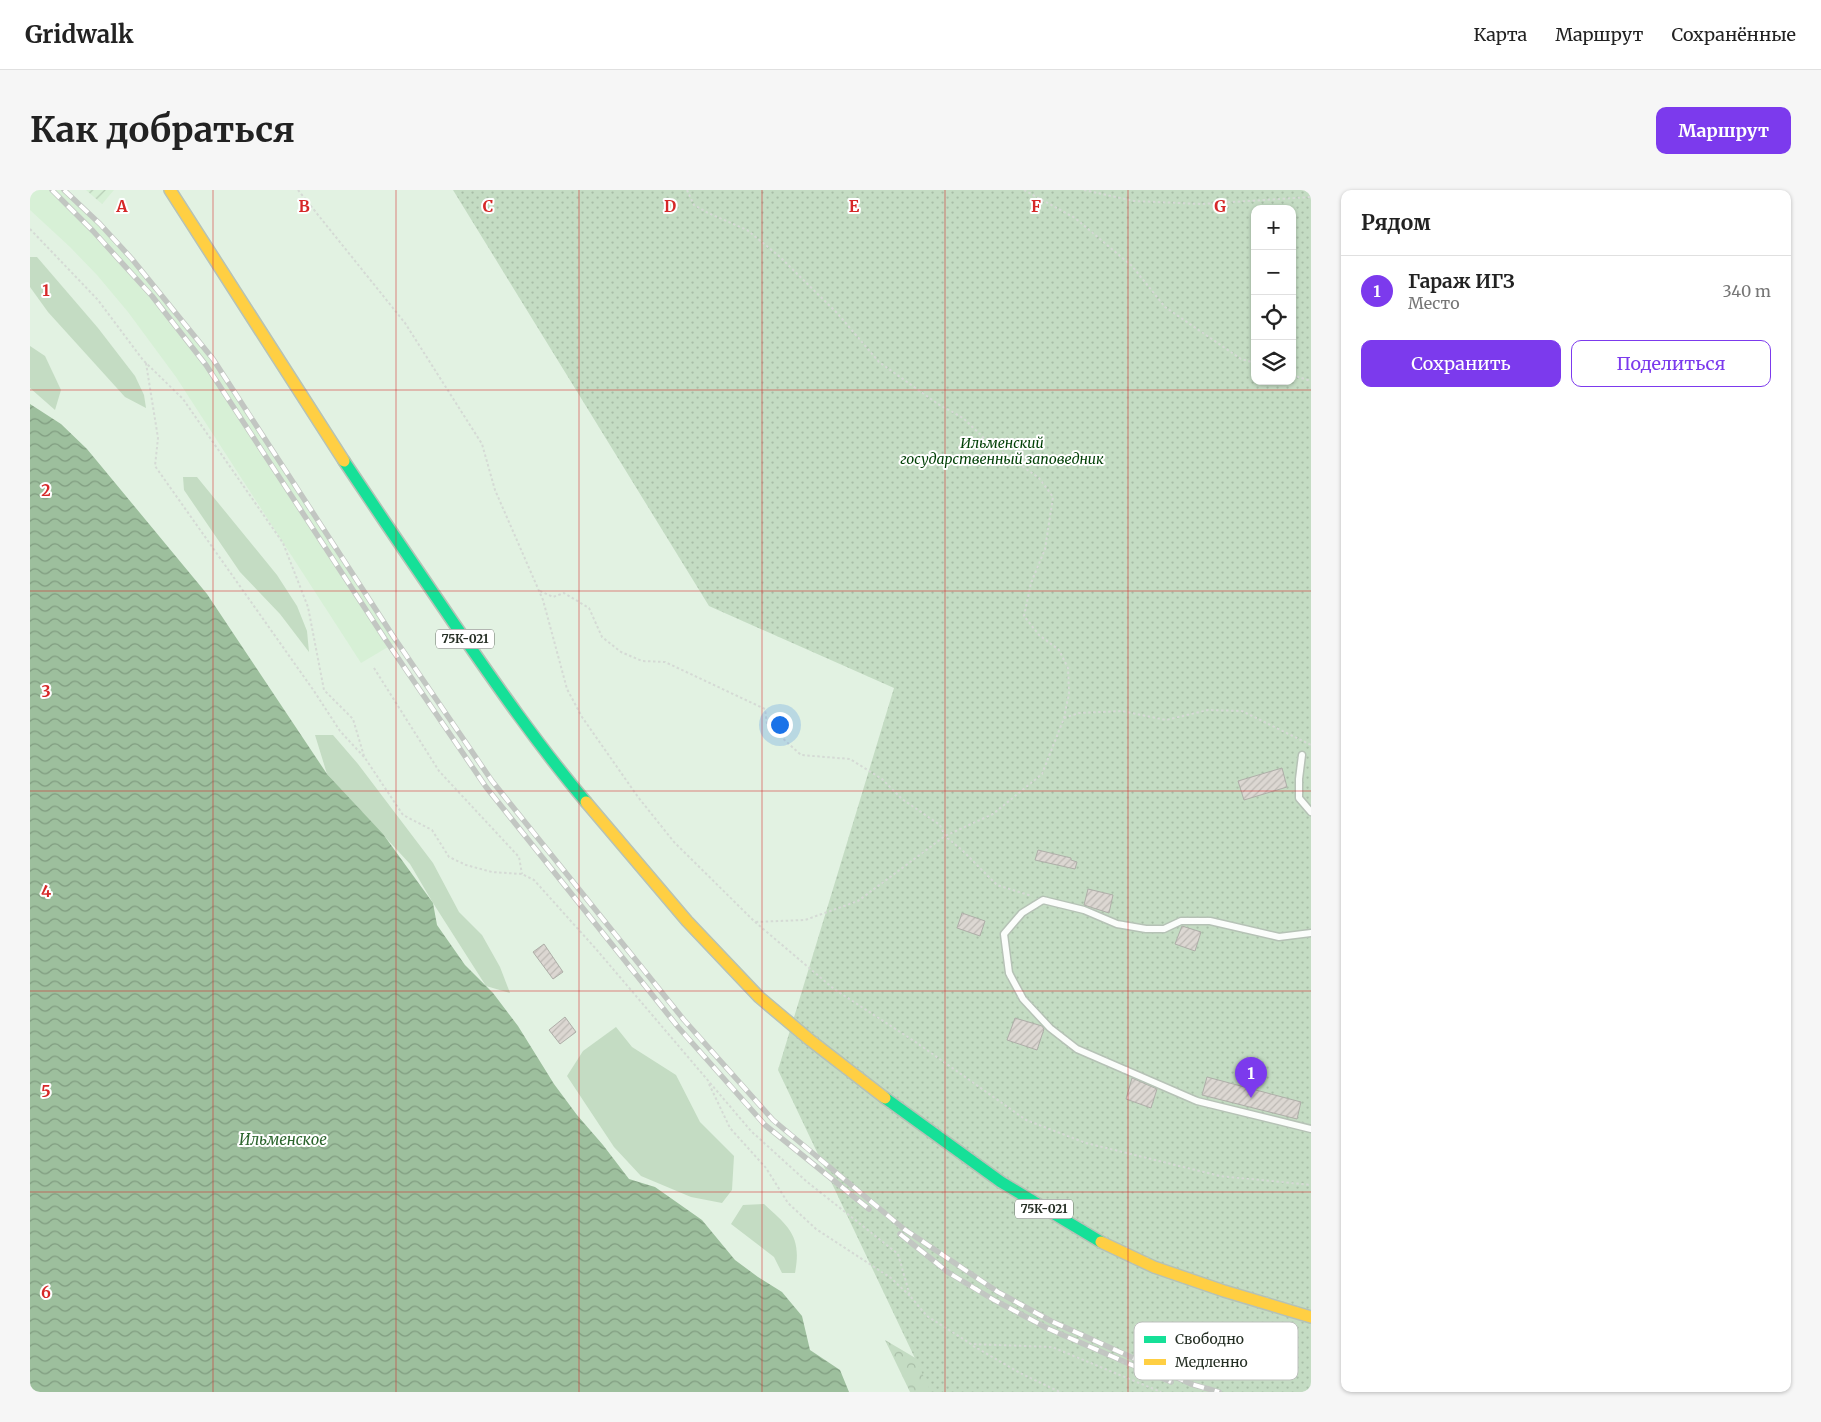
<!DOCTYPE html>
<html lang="ru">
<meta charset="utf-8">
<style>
body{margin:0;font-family:Merriweather,serif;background:#f6f6f6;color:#222}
.controls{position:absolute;right:15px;top:15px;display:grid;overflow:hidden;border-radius:10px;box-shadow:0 1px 4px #0004}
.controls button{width:45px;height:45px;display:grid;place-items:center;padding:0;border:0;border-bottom:1px solid #e0e0e0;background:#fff;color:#222;font:25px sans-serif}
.you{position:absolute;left:749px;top:534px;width:18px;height:18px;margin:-12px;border:4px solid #fff;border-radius:50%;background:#1a73e8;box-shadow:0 0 0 8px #1a73e833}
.badge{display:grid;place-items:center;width:32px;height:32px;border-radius:50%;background:#7c3aed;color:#fff;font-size:16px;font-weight:700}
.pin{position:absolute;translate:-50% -41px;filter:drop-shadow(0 1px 2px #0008)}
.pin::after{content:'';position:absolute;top:26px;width:18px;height:15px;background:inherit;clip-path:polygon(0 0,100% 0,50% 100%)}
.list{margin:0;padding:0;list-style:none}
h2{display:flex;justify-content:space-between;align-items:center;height:65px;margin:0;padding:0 20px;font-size:21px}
h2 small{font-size:16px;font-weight:400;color:#767676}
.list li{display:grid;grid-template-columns:32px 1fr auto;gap:15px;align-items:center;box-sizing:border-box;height:70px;padding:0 20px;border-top:1px solid #e0e0e0}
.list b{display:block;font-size:19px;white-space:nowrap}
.list p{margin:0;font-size:16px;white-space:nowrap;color:#767676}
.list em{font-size:16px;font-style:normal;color:#767676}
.actions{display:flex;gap:10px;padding:15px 20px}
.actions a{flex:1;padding:11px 0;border:1px solid #7c3aed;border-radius:10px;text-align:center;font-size:18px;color:#7c3aed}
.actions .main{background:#7c3aed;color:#fff}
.icon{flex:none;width:28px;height:28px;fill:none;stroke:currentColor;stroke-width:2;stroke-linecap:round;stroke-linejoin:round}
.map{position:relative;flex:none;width:1281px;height:1202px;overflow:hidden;border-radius:10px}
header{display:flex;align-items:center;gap:30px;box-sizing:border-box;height:70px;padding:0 25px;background:#fff;border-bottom:1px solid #e0e0e0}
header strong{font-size:24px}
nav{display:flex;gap:28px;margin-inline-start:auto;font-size:18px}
.intro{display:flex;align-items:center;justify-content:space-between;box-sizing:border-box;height:120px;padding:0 30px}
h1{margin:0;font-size:35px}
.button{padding:12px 22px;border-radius:10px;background:#7c3aed;color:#fff;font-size:18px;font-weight:700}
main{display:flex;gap:30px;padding:0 30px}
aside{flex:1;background:#fff;border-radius:10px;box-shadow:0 1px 4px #0004}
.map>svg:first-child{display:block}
.built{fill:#d7f0d6}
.industrial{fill:url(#industrial-furrows)}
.grass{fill:#c4dcc3}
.forest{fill:url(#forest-crowns)}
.park{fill:url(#park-dots);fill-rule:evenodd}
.water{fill:url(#water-waves)}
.building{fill:url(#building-hatch);stroke:#aeaea8}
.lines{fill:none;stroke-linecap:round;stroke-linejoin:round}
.lane-casing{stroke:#b6c2b6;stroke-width:9}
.fast-casing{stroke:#b6c2b6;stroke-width:14}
.slow-casing{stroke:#b6c2b6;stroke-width:14}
.path{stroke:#d5dad5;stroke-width:2;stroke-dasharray:2.5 2.5;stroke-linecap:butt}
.lane{stroke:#fbfdfb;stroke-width:6}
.fast{stroke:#16e098;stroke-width:11}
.slow{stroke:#ffcf43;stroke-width:11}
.rail-casing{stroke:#c2c6c2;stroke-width:5.5}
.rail{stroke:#fff;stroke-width:4;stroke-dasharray:11;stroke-linecap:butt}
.grid{fill:none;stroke:#d62828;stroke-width:1;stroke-opacity:0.55}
.labels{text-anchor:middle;stroke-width:4;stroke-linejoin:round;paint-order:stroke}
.shield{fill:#fff;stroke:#666d65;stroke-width:1}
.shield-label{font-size:12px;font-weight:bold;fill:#242e23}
.park-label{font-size:14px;font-style:italic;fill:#003f05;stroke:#fff}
.water-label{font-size:15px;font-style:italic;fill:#2c652d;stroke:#fff}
.key{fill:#fff;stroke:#bdc0bd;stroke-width:1}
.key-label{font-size:14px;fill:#242e23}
.grid-label{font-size:16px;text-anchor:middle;font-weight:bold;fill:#d62828;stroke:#fff;stroke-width:4;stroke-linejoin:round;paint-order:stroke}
</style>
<header>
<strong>Gridwalk</strong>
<nav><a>Карта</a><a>Маршрут</a><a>Сохранённые</a></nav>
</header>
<div class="intro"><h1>Как добраться</h1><a class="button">Маршрут</a></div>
<main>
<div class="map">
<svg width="1281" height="1202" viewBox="0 0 1281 1202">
<defs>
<pattern id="industrial-furrows" width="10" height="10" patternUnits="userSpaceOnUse" patternTransform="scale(1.25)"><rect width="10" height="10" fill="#d7f0d6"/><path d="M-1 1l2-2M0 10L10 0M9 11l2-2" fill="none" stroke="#b8ceb7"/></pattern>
<pattern id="forest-crowns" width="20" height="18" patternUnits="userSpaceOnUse" patternTransform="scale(1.25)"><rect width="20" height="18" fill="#c4dcc3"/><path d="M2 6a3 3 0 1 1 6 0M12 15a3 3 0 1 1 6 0" fill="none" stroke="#a8bda7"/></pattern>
<pattern id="park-dots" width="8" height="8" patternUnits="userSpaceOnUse" patternTransform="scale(1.25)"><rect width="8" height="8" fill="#c4dcc3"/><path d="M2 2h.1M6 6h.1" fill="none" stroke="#a8bda7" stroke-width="1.8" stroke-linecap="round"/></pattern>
<pattern id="water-waves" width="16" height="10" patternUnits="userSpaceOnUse" patternTransform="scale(1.25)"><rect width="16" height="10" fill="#9dbf9d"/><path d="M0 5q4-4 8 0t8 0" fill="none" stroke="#809c80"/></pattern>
<pattern id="building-hatch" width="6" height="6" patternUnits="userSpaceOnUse" patternTransform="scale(1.25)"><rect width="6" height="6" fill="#dcd7d2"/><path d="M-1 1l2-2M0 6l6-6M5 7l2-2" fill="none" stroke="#bdb9b4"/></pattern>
</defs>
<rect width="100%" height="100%" fill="#e2f2e2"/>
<!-- built -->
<polygon class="built" points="0,0 34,0 101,68 129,101 180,169 368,451 331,473 146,187 98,122 67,85 40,57 0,20"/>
<!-- industrial -->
<polygon class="industrial" points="56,0 84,0 72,14"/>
<!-- grass -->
<g class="grass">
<polygon points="0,67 7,67 68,138 105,186 114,205 116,218 95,207 18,122 0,97"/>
<polygon points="0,156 15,166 31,200 25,220 0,198"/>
<polygon points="153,287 167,287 247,385 267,416 277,441 279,462 250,424 210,382 154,300"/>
<polygon points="285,545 303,545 328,574 403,673 429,722 452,745 470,777 480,803 456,796 403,713 380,674 297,584"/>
<polygon points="586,837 602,857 646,885 670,932 704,966 702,1000 692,1013 661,1007 611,986 584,957 537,886 553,861"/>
<path d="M734 1014C759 1037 772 1046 765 1083H752L744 1067 701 1034 713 1015Z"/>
</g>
<!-- forest -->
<polygon class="forest" points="855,1150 943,1202 880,1202"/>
<!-- park -->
<path class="park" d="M423 0H1281V1202H901L748 880 864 498 679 416ZM1225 19H1262V191H1225Z"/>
<!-- water -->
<polygon class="water" points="0,214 31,234 57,259 177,404 297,584 353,644 403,713 407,735 435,775 463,803 488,836 524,894 547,925 573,955 599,989 625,997 672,1030 705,1070 728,1087 752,1102 772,1126 780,1160 810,1180 819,1202 0,1202"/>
<!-- building -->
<g class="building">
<polygon points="1252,578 1257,597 1214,610 1208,591"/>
<polygon points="1008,660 1041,668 1041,670 1047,672 1045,679 1005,670"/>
<polygon points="1058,699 1083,705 1079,723 1054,715"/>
<polygon points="932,723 955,731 950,746 927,738"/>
<polygon points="1152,736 1171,742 1165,761 1145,754"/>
<polygon points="514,754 533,782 523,789 503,762"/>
<polygon points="535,827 546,842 530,854 519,840"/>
<polygon points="985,828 1012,836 1014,839 1007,860 977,850"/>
<polygon points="1177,887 1271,912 1267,929 1172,905"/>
<polygon points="1102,888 1127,899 1121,918 1096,909"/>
</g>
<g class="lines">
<!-- lane casing -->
<g class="lane-casing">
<g id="lane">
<polyline points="1272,565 1269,589 1269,608 1281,622"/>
<polyline points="1281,743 1249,747 1180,731 1151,731 1134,739 1116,739 1087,734 1054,720 1013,710 992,723 974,744 979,783 993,809 1020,838 1047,859 1167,911 1281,939"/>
</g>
</g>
<!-- fast casing -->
<g class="fast-casing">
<g id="fast">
<path d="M314 271C350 325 386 378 423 432 465 493 508 555 556 612"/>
<polyline points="855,908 971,992 1071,1052"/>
</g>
</g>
<!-- slow casing -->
<g class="slow-casing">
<g id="slow">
<polyline points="140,0 314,271"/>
<polyline points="556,612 657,731 729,807 780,850 855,908"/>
<polyline points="1071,1052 1124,1077 1194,1101 1281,1127"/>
</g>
</g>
<!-- path -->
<g class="path">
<polyline points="268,0 375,133 452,254 465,300 513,410 537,499 552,527 608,607 644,652 725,732 804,799 887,853 996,930 1056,953 1190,986 1281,995"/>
<polyline points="657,0 664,15 678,23 717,40 749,66 808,124 849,172 908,214 933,228 958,252 1009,288 1023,307 1015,359 1001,393 994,426 1009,445 1029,460 1038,478 1039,503 1034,528 1012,584 963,624 915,646 828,711 775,730 725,732"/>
<polyline points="994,0 1045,28 1102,76 1135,117 1211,169 1225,173"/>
<polyline points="1054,0 1104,11 1171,14 1281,7"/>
<polyline points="0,39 68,110 113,170 153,209 253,353 278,417 294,500 323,529 334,566"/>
<polyline points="116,173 128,248 125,276 284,501 310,541 335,568 373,625 402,640 419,667 436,675 462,682 492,684 504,690 566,759 721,941 776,991 868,1064 880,1106 897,1126 941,1154 1022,1157 1131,1202"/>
<polyline points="1262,185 1281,191"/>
<polyline points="510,401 523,407 534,403 559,418 572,447 591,462 612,471 635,472 735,519 737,534 771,565 820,569 852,589 872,609 910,635 915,646 933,661 967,695 1002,706"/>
<polyline points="344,478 409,581 489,667 492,684"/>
<polyline points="1034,528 1049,523 1092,521 1136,530 1178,520 1212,521 1281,555"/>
<polyline points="679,894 700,938 736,978 758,1013 786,1039 861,1088 880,1106"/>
<polyline points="943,1156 992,1184 1030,1202"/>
</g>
<!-- lane -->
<use href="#lane" class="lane"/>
<!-- fast -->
<use href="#fast" class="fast"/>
<!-- slow -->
<use href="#slow" class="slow"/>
<!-- rail casing -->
<g class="rail-casing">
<g id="rail">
<polyline points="22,0 63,41 122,106 176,175 355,449 456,597 648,837 735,935 839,1019"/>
<polyline points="34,0 70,34 102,69 183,169 363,446 462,591 654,830 743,930 874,1039 968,1102 1021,1131 1161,1194 1189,1202"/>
<polyline points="870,1044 919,1083 964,1110 1019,1139 1141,1192"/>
</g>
</g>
<!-- rail -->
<use href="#rail" class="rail"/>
</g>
<!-- grid -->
<path class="grid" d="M183 0V1202M366 0V1202M549 0V1202M732 0V1202M915 0V1202M1098 0V1202M0 200H1281M0 401H1281M0 601H1281M0 801H1281M0 1002H1281"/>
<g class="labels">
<!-- shield labels -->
<g class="shield">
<rect x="406" y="439.5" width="58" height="19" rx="4"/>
<rect x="985" y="1009.5" width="58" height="19" rx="4"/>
</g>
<g class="shield-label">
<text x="435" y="453">75К-021</text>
<text x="1014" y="1023">75К-021</text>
</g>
<!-- park labels -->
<g class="park-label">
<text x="972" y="258">Ильменский<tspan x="972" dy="16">государственный заповедник</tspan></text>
</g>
<!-- water labels -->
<g class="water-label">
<text x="253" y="955">Ильменское</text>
</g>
</g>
<!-- legend -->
<rect x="1104" y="1132" width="164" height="58" rx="8" class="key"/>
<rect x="1114" y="1146" width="22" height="7" fill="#16e098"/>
<rect x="1114" y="1169" width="22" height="6" fill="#ffcf43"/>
<g class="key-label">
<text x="1145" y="1154">Свободно</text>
<text x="1145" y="1177">Медленно</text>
</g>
<g class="grid-label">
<text x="92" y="22">A</text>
<text x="274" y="22">B</text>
<text x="458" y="22">C</text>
<text x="640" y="22">D</text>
<text x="824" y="22">E</text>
<text x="1006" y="22">F</text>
<text x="1190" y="22">G</text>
<text x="16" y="106">1</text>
<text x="16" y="306">2</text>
<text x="16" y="507">3</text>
<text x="16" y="707">4</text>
<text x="16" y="907">5</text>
<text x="16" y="1108">6</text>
</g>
</svg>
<div class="controls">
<button>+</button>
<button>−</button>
<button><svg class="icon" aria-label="locate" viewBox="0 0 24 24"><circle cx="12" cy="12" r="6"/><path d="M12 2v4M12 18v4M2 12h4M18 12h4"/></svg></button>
<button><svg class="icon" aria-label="layers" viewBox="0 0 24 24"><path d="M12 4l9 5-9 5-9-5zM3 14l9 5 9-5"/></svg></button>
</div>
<div class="you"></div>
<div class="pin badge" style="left:1221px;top:908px">1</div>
</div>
<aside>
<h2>Рядом<small></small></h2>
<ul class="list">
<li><span class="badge">1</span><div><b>Гараж ИГЗ</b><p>Место</p></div><em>340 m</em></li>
</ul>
<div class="actions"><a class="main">Сохранить</a><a>Поделиться</a></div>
</aside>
</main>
